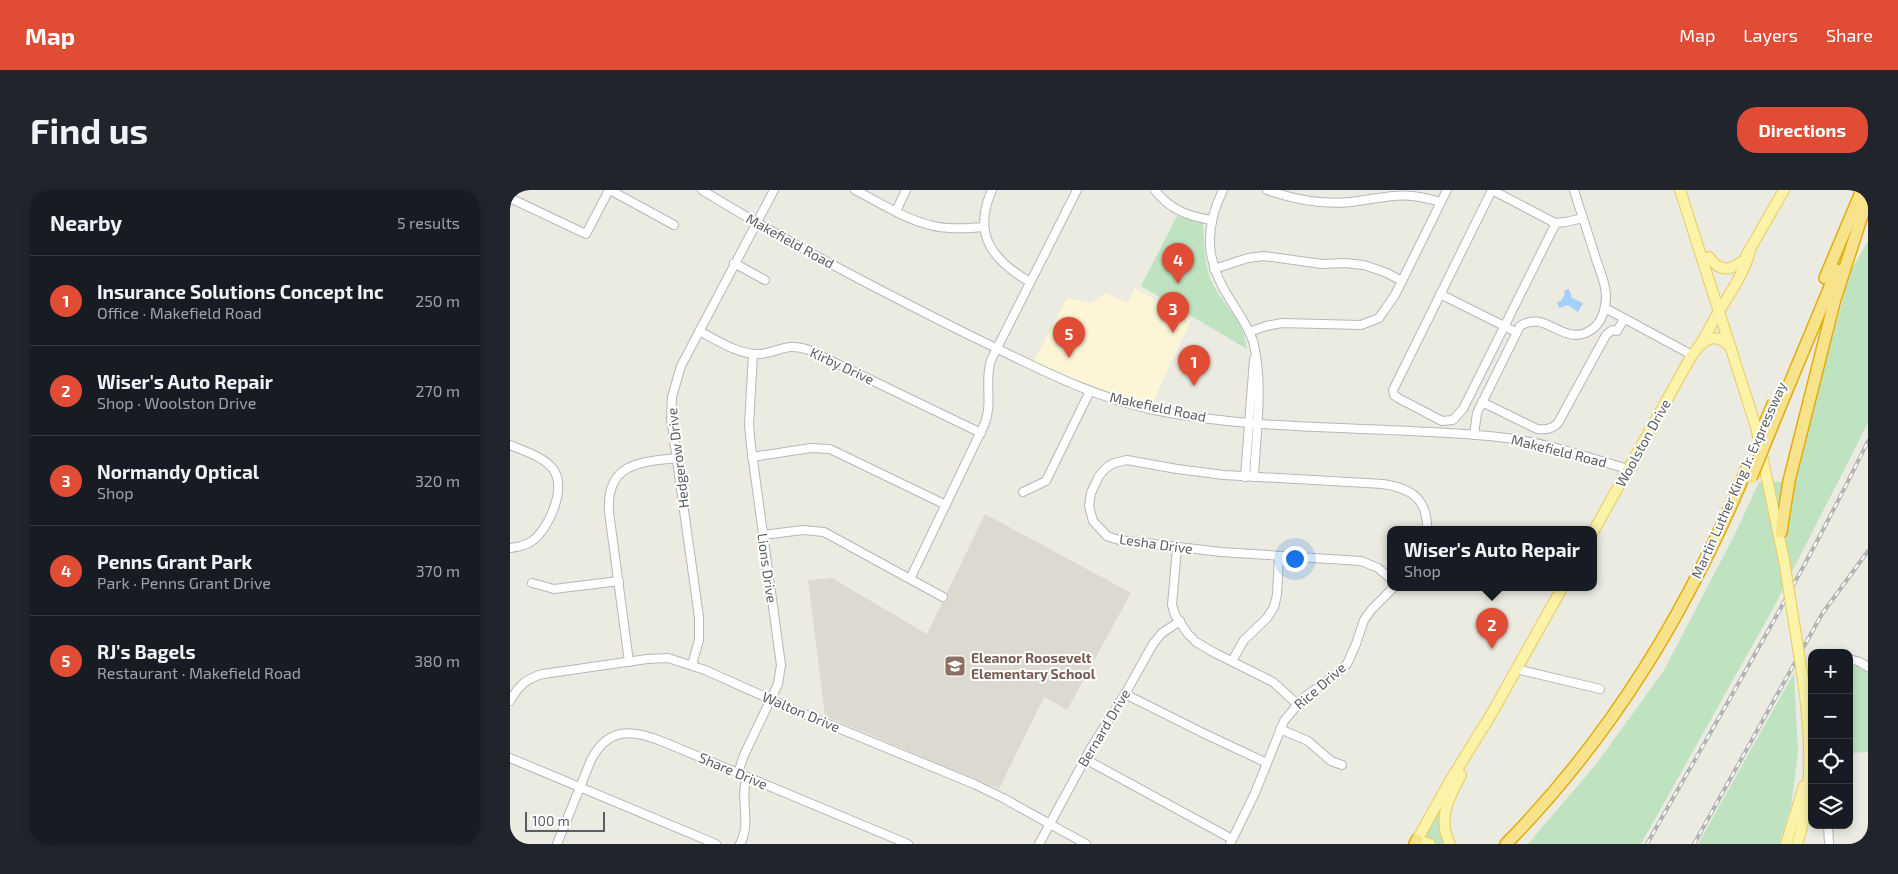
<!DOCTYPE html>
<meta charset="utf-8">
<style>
body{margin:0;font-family:"Exo 2",sans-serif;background:#20242c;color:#f1f3f6}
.controls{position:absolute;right:15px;bottom:15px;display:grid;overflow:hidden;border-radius:10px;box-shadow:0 2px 8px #0003}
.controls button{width:45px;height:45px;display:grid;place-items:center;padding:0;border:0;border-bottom:1px solid #363941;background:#171b24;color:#f1f3f6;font:25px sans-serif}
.scale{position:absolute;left:15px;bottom:12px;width:80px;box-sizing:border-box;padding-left:5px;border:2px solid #5a5d62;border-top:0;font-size:14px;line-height:18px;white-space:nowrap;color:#5a5d62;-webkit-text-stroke:4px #fff;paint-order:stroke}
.you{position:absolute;left:784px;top:368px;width:18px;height:18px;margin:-12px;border:4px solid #fff;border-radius:50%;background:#1a73e8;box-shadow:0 0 0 8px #1a73e833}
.badge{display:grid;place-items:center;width:32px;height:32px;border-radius:50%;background:#e04c34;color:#fff;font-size:16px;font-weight:700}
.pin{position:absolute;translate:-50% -41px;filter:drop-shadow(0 1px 2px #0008)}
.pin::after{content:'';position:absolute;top:26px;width:18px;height:15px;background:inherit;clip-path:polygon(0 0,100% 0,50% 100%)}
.popup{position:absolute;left:877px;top:336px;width:210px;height:65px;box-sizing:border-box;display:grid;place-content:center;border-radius:10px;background:#171b24;filter:drop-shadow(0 1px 4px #0005);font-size:16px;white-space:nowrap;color:#9ea1a6}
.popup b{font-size:19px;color:#f1f3f6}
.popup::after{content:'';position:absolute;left:50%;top:100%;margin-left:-10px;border:10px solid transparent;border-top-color:#171b24}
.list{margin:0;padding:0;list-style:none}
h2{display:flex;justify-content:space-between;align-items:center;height:65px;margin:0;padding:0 20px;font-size:21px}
h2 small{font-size:16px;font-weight:400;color:#9ea1a6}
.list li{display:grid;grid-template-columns:32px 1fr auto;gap:15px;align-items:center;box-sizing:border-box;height:90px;padding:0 20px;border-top:1px solid #363941}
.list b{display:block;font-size:19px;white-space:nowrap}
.list p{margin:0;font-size:16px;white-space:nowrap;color:#9ea1a6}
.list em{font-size:16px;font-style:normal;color:#9ea1a6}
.icon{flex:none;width:28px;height:28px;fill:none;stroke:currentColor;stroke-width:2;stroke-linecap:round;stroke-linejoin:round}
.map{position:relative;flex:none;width:1358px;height:654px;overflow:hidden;border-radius:20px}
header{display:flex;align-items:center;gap:30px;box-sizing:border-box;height:70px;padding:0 25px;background:#e04c34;color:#fff}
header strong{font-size:24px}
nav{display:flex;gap:28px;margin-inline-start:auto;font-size:18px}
.intro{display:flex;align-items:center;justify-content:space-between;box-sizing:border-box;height:120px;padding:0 30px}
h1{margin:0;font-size:35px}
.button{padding:12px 22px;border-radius:20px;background:#e04c34;color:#fff;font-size:18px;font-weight:700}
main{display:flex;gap:30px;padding:0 30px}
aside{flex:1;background:#171b24;border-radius:20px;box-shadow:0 2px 8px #0003}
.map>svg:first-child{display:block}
.commercial{fill:#fcf6d7}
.education{fill:#dcdad0}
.green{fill:#bfe3c1}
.water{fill:#a3cffb}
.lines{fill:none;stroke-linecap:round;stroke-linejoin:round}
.minor-casing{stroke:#b4b7bc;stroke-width:10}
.major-casing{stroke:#eacb5d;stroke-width:12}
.highway-casing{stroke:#e3ad0b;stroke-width:14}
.minor{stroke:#fff;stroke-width:8}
.major{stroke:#fbf3a8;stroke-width:10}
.highway{stroke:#f8e38d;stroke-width:11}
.rail-casing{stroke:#b2b3b3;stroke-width:4}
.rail{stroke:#fff;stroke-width:2;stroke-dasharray:5.5;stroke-linecap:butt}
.major-bridge-casing{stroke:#eacb5d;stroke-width:12;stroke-linecap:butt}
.highway-bridge-casing{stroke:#e3ad0b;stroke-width:14;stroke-linecap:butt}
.major-bridge{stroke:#fbf3a8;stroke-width:10}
.highway-bridge{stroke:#f8e38d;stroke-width:11}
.labels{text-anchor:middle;stroke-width:4;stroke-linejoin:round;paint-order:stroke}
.street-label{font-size:14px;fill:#5a5d62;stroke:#fff}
.education-label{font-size:14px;font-weight:bold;fill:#785e54;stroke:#fff;text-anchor:start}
</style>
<header>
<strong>Map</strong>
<nav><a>Map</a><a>Layers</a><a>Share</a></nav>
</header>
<div class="intro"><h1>Find us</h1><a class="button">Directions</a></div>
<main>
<aside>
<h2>Nearby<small>5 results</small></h2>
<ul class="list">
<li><span class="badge">1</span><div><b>Insurance Solutions Concept Inc</b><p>Office · Makefield Road</p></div><em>250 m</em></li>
<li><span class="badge">2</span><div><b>Wiser's Auto Repair</b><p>Shop · Woolston Drive</p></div><em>270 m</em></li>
<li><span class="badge">3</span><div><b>Normandy Optical</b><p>Shop</p></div><em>320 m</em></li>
<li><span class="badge">4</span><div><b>Penns Grant Park</b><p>Park · Penns Grant Drive</p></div><em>370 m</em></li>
<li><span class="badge">5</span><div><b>RJ's Bagels</b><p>Restaurant · Makefield Road</p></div><em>380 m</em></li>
</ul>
</aside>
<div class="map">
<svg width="1358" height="654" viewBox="0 0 1358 654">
<rect width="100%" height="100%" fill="#ecebe2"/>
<!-- commercial -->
<polygon class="commercial" points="625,98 681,130 643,212 603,203 563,189 524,171 557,108 581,113 596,103 617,113"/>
<!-- education -->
<polygon class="education" points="475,324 621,403 557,520 534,507 489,599 315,526 298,390 322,388 417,444"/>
<!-- green -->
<g class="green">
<path d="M667 26 693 32C694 51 694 72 701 90 712 116 733 126 737 159L631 96Z"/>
<polygon points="1358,51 1358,233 1265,415 1131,654 1018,654 1087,573 1154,480 1226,342 1249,292 1284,291 1340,82"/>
<polygon points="1339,471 1354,477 1358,483 1358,562 1339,563"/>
<polygon points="1284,483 1288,563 1281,616 1269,654 1188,654"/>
<polygon points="933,613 938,654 925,654 914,648"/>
</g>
<!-- water -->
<polygon class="water" points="1059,99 1062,108 1073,113 1068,122 1058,115 1049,118 1047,112 1051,111 1055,104 1054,101"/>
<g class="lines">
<!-- minor casing -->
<g class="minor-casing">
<g id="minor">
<polyline points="100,0 164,35"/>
<path d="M192 0C278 53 367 99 457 144 518 173 577 206 644 220 728 237 815 237 900 241 935 243 969 244 1004 249 1043 255 1080 268 1118 279"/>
<path d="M345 0C369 12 394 29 420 35 437 40 456 38 474 37"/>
<path d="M482 0C462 44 482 70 520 92"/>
<path d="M645 0C660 20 678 26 701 30"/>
<path d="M713 0C693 41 696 73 721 111 729 124 738 136 743 151 754 193 746 244 744 287"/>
<path d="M757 0C785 10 812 15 841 12 881 7 890 0 931 12"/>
<polyline points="982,0 883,200 884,205 888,208 932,231 943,230 953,219 1046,33"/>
<polyline points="982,0 1045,33 1056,32 1073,28"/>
<polyline points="0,8 76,44 99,0"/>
<polyline points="386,21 396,0"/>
<polyline points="224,73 255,90"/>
<polyline points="704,79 738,68 754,66 812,74 834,73 854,75 877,83 892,91"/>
<polyline points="930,104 1006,142"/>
<polyline points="1095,118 1182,165"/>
<path d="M189 141C207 150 228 165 250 164 270 162 276 152 299 160L471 243"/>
<polyline points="739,142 756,136 772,133 851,135 869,128 885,105 937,0"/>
<path d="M972 212 1027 239C1036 240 1042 239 1048 233L1096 145 1102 140 1107 141 1114 129"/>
<path d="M964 245 967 223 1010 136C1029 124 1041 139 1059 144 1067 146 1075 144 1081 140 1092 133 1096 118 1096 106 1096 94 1090 81 1086 69 1079 46 1071 23 1064 0"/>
<path d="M0 255C14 261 34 267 43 279 57 298 39 339 22 351 15 356 8 357 0 358"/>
<polyline points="242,267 301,258 320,259 436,315"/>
<polyline points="735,287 744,169"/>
<polyline points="513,302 536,291 580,201"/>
<polyline points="253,345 293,340 314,342 433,407"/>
<polyline points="667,358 662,415 665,425 678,444 686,452 705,463 763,492 787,514"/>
<path d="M400 389 475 233C483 210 474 192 481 170L567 0"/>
<path d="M881 389 868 378 851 371 711 362 609 350 597 346 583 331 579 316 581 303 589 286 596 278 604 273 617 270 667 279 714 285 873 294C901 298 918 309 917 340"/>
<polyline points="22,393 44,399 109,391"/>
<polyline points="1339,469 1350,472 1358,477"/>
<polyline points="722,471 734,450 757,428 764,417 767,405 769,366"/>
<path d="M119 472 99 322C96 274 128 272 167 268"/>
<polyline points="182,475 189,450 189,427 161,228 162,207 171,176 264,0"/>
<polyline points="1006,479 1090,499"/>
<polyline points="615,504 693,543 757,573"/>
<path d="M0 511C8 496 17 488 33 484L137 469 158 468 195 480 282 519 464 594 493 608 576 654"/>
<polyline points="770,539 798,551 821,571 832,575"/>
<polyline points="0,568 206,654"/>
<polyline points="575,569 722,649"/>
<polyline points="228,583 234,565 268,494 271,475 241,256 239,235 243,164"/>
<polyline points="1318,635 1319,654"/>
<path d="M47 654 81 570C99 535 125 540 156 553L398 654"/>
<path d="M230 654C242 632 229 609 237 587"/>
<polyline points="529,654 581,558 615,504 643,454 652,443 670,431"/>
<polyline points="720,654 745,603 774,531 793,508 825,485 837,474 846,454 854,430 862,419 883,398"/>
</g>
</g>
<!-- major casing -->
<g class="major-casing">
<g id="major">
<polyline points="1170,0 1246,237 1274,370"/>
<polyline points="1236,66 1274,0"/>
<path d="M1199 67C1208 80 1218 82 1231 72"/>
<path d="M1192 154C1202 144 1213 148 1221 158"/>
<path d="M1083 342 1182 165C1194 152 1200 136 1209 121 1221 102 1234 83 1240 61"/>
<polyline points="907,650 940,591 982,523 1052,398"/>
<polyline points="907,650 920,654"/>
<path d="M940 654C927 628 939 608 951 585"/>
<polyline points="1276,654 1294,596"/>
<path d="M1287 654C1305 601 1300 538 1292 483"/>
</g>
</g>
<!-- highway casing -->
<g class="highway-casing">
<g id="highway">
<polyline points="1315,88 1352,0"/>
<polyline points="1267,224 1327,80"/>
<polyline points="1271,342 1279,291 1325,109 1357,10"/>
<polyline points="905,654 907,650"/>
<path d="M996 654C1104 544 1179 418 1238 276"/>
</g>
</g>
<!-- minor -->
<use href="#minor" class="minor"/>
<!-- major -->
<use href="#major" class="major"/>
<!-- highway -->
<use href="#highway" class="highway"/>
<!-- rail casing -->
<g class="rail-casing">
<g id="rail">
<path d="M1137 654C1212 521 1291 389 1358 251"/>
<polyline points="1184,654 1312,424 1358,361"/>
</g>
</g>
<!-- rail -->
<use href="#rail" class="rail"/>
<!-- major-bridge casing -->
<g class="major-bridge-casing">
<polyline id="major-bridge" points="1274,370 1292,483"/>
</g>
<!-- highway-bridge casing -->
<g class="highway-bridge-casing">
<g id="highway-bridge">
<polyline points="1255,233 1264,212"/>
<polyline points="1241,288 1267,224"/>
</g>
</g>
<!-- major-bridge -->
<use href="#major-bridge" class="major-bridge"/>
<!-- highway-bridge -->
<use href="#highway-bridge" class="highway-bridge"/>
</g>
<!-- icons -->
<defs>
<g id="school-square" transform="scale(1.125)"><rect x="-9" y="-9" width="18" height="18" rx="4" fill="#8d6e63" stroke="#fff"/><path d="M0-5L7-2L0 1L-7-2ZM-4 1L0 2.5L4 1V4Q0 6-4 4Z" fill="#fff"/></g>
</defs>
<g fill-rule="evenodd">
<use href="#school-square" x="445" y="476"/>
</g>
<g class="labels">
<!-- street labels -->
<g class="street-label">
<text transform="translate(280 51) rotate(29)" y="5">Makefield Road</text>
<text transform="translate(332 176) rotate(25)" y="5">Kirby Drive</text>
<text transform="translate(648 217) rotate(12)" y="5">Makefield Road</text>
<text transform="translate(1133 253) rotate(-61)" y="5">Woolston Drive</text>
<text transform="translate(1049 261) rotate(14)" y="5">Makefield Road</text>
<text transform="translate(168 268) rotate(-97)" y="5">Hedgerow Drive</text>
<text transform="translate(1229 290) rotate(-66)" y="5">Martin Luther King Jr. Expressway</text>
<text transform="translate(646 354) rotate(8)" y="5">Lesha Drive</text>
<text transform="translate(257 378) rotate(82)" y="5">Lions Drive</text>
<text transform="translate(810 496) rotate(-41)" y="5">Rice Drive</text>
<text transform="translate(291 522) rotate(23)" y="5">Walton Drive</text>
<text transform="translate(594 538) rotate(-59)" y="5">Bernard Drive</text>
<text transform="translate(223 581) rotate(23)" y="5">Share Drive</text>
</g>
<!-- education labels -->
<g class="education-label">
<text x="461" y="473">Eleanor Roosevelt<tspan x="461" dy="16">Elementary School</tspan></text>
</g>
</g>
</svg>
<div class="controls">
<button>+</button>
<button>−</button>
<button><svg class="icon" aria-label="locate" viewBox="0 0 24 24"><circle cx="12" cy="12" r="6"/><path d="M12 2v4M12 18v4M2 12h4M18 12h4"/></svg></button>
<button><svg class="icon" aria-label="layers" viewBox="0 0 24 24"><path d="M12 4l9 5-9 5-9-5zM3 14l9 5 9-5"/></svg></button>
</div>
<div class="scale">100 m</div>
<div class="you"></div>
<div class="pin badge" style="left:684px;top:196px">1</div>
<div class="pin badge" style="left:982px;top:459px">2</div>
<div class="popup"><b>Wiser's Auto Repair</b>Shop</div>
<div class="pin badge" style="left:663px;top:143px">3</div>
<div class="pin badge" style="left:668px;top:94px">4</div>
<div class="pin badge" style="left:559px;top:168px">5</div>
</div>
</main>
